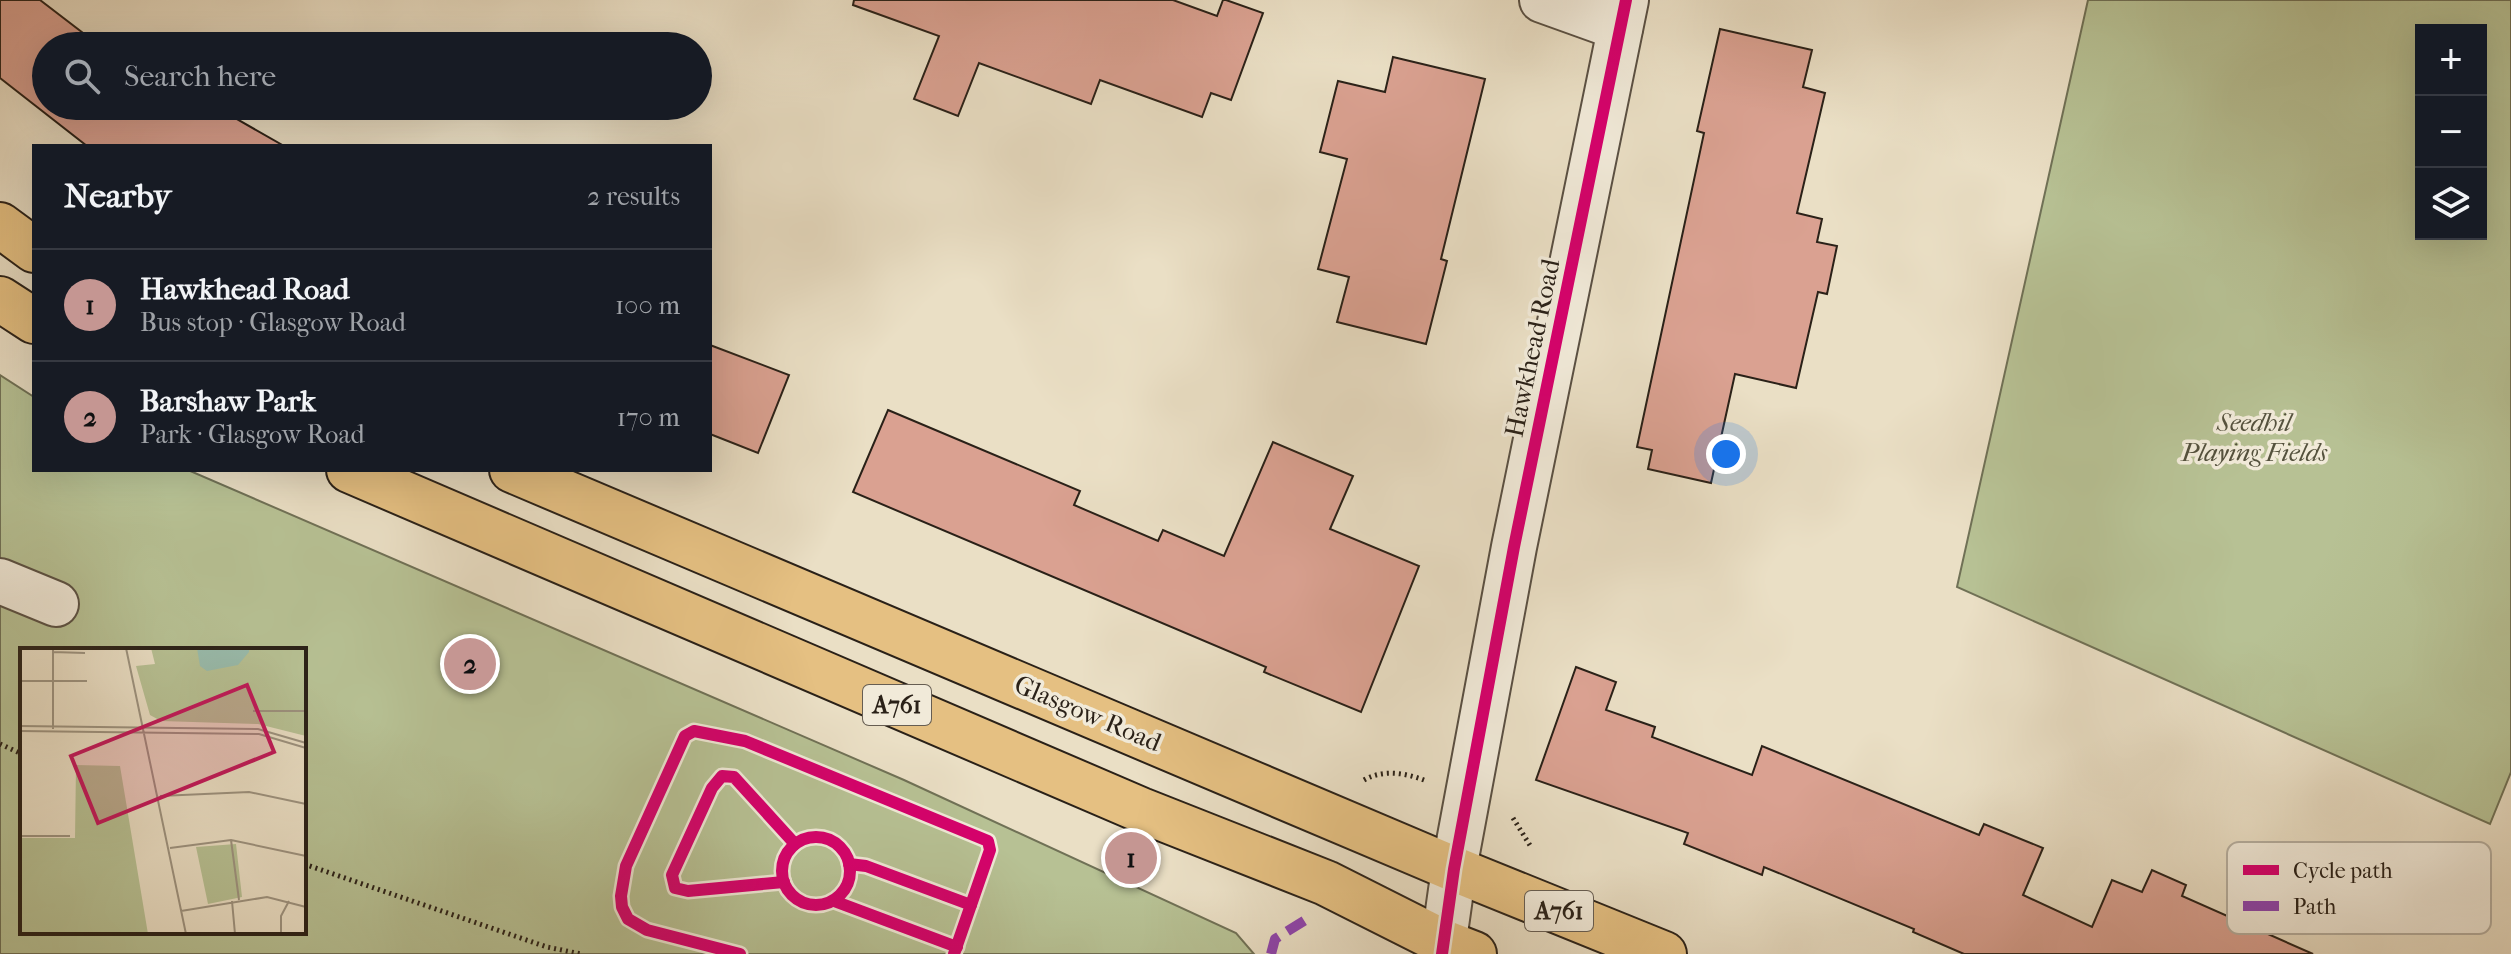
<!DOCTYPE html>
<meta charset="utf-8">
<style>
body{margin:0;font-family:"IM FELL French Canon",serif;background:#20242c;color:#f1f3f6}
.controls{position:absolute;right:24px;top:24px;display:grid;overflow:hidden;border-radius:0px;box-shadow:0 8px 32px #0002}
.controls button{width:72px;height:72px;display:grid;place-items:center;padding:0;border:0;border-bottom:2px solid #363941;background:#171b24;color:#f1f3f6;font:40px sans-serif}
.you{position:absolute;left:1726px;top:454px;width:28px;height:28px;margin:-20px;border:6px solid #fff;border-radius:50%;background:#1a73e8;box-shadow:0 0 0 12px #1a73e833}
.badge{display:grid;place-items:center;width:52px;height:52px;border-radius:50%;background:#c59692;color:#111;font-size:26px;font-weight:700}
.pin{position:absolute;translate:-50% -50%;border:4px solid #fff;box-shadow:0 2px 8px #0006}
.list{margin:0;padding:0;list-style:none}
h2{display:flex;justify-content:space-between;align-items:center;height:104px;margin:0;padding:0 32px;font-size:34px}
h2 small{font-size:26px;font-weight:400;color:#9ea1a6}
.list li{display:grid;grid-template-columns:52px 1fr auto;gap:24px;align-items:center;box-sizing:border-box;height:112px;padding:0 32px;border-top:2px solid #363941}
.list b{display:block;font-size:30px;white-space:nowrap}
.list p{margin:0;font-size:26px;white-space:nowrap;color:#9ea1a6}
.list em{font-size:26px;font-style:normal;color:#9ea1a6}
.icon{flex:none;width:44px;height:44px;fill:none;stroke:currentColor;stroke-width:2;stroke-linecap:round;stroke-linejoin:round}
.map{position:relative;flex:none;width:2511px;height:954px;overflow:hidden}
.search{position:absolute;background:#171b24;box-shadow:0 8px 32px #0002;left:32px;top:32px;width:680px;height:88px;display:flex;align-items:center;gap:20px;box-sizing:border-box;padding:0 28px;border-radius:44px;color:#9ea1a6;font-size:30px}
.panel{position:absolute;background:#171b24;box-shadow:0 8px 32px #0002;left:32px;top:144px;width:680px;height:328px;border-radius:0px}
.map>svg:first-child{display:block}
.green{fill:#b7c194;stroke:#707156;stroke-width:2;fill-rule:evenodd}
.building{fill:#daa191;stroke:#2a2118;stroke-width:2}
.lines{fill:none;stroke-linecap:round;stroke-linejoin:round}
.minor-casing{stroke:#5a5043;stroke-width:48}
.major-casing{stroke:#2a2118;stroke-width:48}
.path{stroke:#2a2118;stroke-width:5;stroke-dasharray:2 4;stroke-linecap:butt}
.minor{stroke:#f1ead9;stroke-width:44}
.major{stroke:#e5c082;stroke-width:44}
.quiet{stroke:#8e44ad;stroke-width:10;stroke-dasharray:20 10;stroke-linecap:butt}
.cycleway-casing{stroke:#f1ead9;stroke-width:17}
.cycleway{stroke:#d6006c;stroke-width:12}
.labels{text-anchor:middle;stroke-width:7;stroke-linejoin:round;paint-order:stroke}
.shield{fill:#f1ead9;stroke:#665d52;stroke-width:2}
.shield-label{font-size:24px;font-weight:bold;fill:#2a2118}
.street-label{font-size:26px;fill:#2a2118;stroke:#f1ead9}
.park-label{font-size:26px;font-style:italic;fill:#54513d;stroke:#f1ead9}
.inset-road{fill:none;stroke:#9d9380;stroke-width:2}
.view{fill:#c2185b;fill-opacity:0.15;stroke:#c2185b;stroke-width:4}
.inset-edge{fill:none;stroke:#2a2118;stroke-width:4}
.key{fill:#f1ead9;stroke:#b5ae9f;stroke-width:2}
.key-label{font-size:22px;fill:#2a2118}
</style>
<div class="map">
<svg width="2511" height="954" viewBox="0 0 2511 954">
<rect width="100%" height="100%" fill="#eadfc5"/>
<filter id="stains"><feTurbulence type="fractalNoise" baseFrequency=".0025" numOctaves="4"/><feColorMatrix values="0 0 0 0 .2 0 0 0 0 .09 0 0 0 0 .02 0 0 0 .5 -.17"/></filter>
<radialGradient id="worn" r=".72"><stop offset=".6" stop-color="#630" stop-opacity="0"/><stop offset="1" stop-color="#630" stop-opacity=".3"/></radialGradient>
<!-- green -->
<g class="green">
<path d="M2088 0H2511V772L2490 824 1957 587ZM2421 30H2481V234H2421Z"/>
<path d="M0 375 34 397V470H188L904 780 1236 933 1254 954H0ZM22 650H304V932H22Z"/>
</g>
<!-- building -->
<g class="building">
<polygon points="0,0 40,0 100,46 46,46 46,106 214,106 284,146 87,146 0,78"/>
<polygon points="854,0 1173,0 1217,16 1223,0 1226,0 1263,13 1231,100 1211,93 1202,117 1100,80 1091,104 979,63 958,116 914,99 939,36 853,5"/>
<polygon points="1720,29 1812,50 1803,87 1825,93 1797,213 1822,219 1817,242 1837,246 1827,294 1818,292 1796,388 1735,374 1711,483 1648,469 1652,450 1637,447 1704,133 1697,131"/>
<polygon points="1393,57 1485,79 1441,259 1447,261 1426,344 1337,322 1349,277 1318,269 1347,159 1320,152 1338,81 1385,92"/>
<polygon points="710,345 789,375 758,453 710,434"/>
<polygon points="888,410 1080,491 1074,505 1158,541 1163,530 1224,556 1273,442 1353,476 1330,529 1419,566 1361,712 1264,672 1266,667 853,492"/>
<polygon points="1576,667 1616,682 1606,710 1655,727 1652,737 1752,775 1762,746 1979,835 1984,824 2043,848 2023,895 2092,927 2112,880 2142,892 2152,870 2186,885 2182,896 2313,954 1964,954 1913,932 1914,929 1764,867 1762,875 1684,844 1688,833 1536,780"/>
</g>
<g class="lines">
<!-- minor casing -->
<g class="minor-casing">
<g id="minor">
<polyline points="1542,0 1620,28"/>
<polyline points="0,581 56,604"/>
<polyline points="1442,954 1454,869 1514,547 1626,0"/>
</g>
</g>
<!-- major casing -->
<g class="major-casing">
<g id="major">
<polyline points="0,225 34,250"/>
<polyline points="0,299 34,321"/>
<polyline points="349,470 1141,810 1326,883 1443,942 1474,954"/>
<polyline points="512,470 1454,869 1664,954"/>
</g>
</g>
<!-- path -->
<g class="path">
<polyline points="0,744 22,754"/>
<path d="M1364 780C1383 769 1405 773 1424 780"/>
<polyline points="1513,818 1531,847"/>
<polyline points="304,864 547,947 581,954"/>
</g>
<!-- minor -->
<use href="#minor" class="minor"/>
<!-- major -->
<use href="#major" class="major"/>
<!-- quiet -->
<polyline class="quiet" points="1271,954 1275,939 1307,919"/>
<!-- cycleway casing -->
<g class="cycleway-casing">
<g id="cycleway">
<circle cx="816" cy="871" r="34"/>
<polyline points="849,864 866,866 971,905"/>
<polyline points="784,882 688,891 675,888 672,875 712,788 722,776 734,777 795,844"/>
<polyline points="834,901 957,947"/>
<polyline points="740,954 647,930 628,919 622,907 621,896 626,866 685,736 694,731 745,741 988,841 990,850 954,954"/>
<polyline points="1442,954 1454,869 1514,547 1626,0"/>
</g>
</g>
<!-- cycleway -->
<use href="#cycleway" class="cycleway"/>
</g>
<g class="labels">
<!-- shield labels -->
<g class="shield">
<rect x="863" y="685" width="68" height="40" rx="6"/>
<rect x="1525" y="891" width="68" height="40" rx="6"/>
</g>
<g class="shield-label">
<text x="897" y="713">A761</text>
<text x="1559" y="919">A761</text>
</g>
<!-- street labels -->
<g class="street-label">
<text transform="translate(1532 348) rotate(-78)" y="9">Hawkhead Road</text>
<text transform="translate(1088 713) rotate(23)" y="9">Glasgow Road</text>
</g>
<!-- park labels -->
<g class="park-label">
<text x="2254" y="431">Seedhil<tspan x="2254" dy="30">Playing Fields</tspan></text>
</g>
</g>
<!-- overview -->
<g transform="translate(20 648)">
<rect width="286" height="286" fill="#eadfc5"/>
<path d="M131 0H286V88L238 76 141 73 130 67 116 18 135 16ZM56 117 100 118 128 286H0V190H55ZM216 196 222 249 188 256 176 199Z" fill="#b7c194"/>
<path d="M177 0H229V4L218 17 187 23 180 18Z" fill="#99bdae"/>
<path class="inset-road" d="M106 0 166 286M33 4 65 5M0 33H67M233 63H286M0 78 238 81 286 95M33 81V0M0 83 239 86 286 100M140 148 229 144 286 156M0 188H50M211 192 219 252M150 200 211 192 286 208M212 253 215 286M161 263 247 249 286 259M261 286V268L269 253"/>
<path class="view" d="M227 37 254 104 78 175 51 108Z"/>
<rect width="286" height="286" class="inset-edge"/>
</g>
<!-- legend -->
<rect x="2227" y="842" width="264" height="92" rx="12" class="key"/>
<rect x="2243" y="865" width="36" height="10" fill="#d6006c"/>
<rect x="2243" y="901" width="36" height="10" fill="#8e44ad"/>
<g class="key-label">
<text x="2293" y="878">Cycle path</text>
<text x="2293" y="914">Path</text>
</g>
<rect width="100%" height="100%" filter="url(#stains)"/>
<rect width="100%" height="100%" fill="url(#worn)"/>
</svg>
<div class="controls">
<button>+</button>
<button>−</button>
<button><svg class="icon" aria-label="layers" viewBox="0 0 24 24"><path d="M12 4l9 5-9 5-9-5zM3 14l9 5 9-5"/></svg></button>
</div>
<div class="you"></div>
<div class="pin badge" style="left:1131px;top:858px">1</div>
<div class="pin badge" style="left:470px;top:664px">2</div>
<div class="search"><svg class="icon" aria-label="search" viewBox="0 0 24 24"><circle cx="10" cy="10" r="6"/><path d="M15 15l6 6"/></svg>Search here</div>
<section class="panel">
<h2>Nearby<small>2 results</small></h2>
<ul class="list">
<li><span class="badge">1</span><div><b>Hawkhead Road</b><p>Bus stop · Glasgow Road</p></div><em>100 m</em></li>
<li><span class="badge">2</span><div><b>Barshaw Park</b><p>Park · Glasgow Road</p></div><em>170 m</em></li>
</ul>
</section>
</div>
